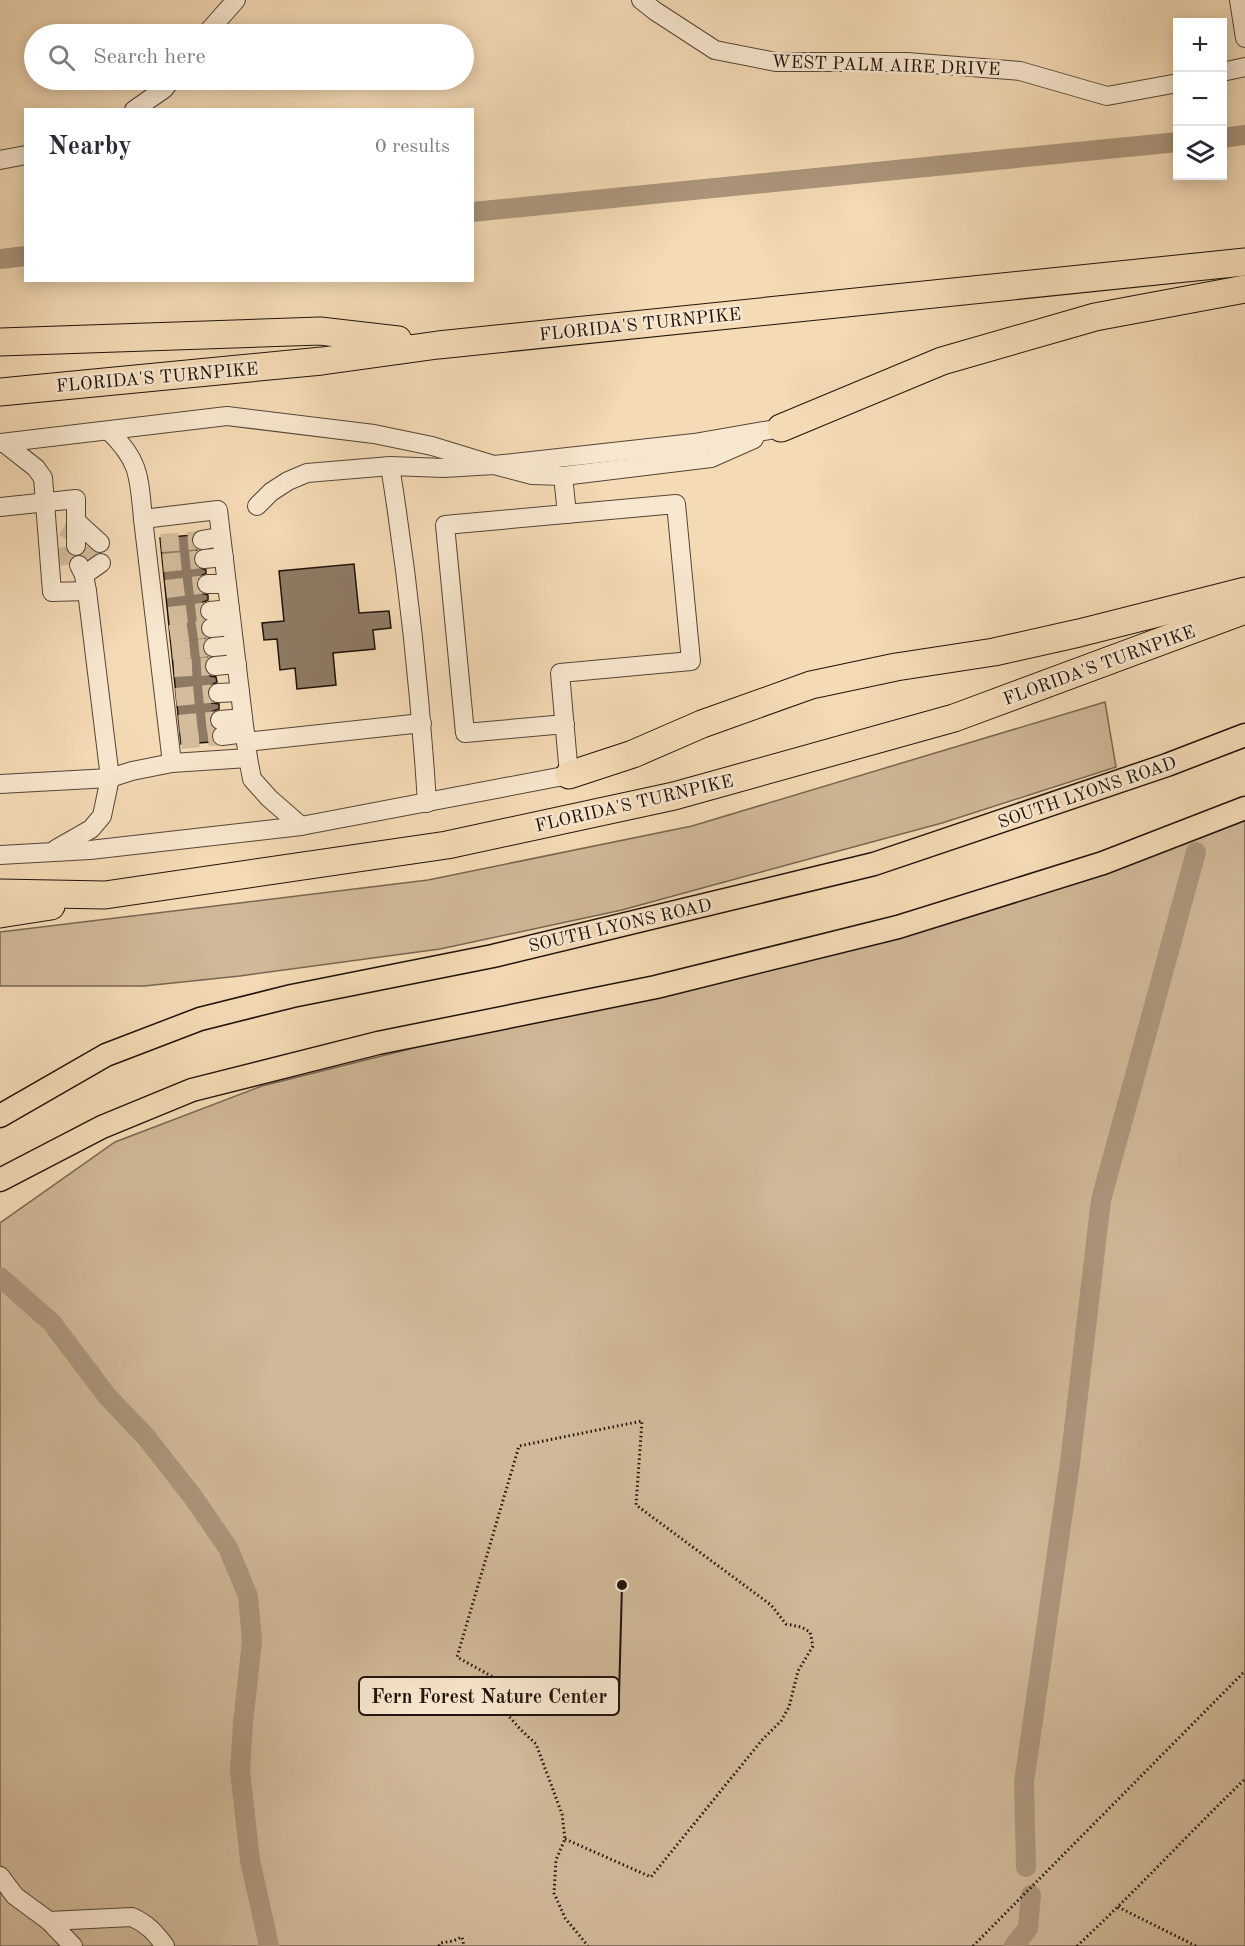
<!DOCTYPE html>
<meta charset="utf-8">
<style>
body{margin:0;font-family:"Old Standard TT",serif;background:#f2f2f3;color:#2b2b33}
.controls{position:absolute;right:18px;top:18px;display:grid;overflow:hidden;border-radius:0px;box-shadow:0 3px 15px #0003}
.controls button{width:54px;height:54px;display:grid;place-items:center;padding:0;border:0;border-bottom:2px solid #e1e1e2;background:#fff;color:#2b2b33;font:30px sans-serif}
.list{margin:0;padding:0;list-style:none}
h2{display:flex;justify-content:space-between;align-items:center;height:78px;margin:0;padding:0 24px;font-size:26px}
h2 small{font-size:20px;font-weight:400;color:#7c7c81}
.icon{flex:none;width:33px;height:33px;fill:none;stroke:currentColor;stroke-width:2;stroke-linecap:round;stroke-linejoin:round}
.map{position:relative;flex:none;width:1245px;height:1946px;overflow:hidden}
.search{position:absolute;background:#fff;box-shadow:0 3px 15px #0003;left:24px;top:24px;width:450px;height:66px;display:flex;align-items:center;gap:15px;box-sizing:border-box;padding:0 21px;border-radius:33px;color:#7c7c81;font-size:22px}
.panel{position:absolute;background:#fff;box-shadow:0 3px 15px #0003;left:24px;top:108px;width:450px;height:174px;border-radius:0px}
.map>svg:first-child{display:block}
.green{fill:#d0b898;stroke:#786652;stroke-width:1.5}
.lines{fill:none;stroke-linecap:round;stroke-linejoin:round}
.canal{stroke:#ac967c;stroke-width:20}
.building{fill:#8e7a64;stroke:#20130c;stroke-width:1.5}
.minor-tunnel{stroke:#d4bc9c;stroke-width:18;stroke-dasharray:18 9;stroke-linecap:butt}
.minor-casing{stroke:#554536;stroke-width:20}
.major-casing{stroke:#20130c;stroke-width:25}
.highway-casing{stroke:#20130c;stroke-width:29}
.path{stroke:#20130c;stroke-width:3;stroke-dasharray:1.5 3;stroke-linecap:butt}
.minor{stroke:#f8e7cf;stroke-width:18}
.major{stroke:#f4dab5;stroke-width:22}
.highway{stroke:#f4dab5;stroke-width:27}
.labels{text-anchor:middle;stroke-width:5;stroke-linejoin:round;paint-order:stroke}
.street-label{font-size:18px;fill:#20130c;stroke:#f8e7cf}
.leader{fill:none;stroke:#20130c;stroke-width:2}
.callout-dot{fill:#20130c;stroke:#f8e7cf;stroke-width:2}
.callout{fill:#f8e7cf;stroke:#20130c;stroke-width:2}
.callout-label{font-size:20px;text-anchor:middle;font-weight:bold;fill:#20130c}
</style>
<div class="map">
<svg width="1245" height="1946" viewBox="0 0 1245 1946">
<rect width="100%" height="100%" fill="#f4dab5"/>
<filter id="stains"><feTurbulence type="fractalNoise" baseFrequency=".00333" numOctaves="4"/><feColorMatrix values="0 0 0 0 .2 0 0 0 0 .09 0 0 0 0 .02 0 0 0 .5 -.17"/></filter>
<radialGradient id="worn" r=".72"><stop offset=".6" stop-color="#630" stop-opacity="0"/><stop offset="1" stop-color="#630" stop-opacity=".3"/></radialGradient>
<!-- green -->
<g class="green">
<polygon points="1105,702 1116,767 942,823 728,881 622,910 440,949 240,976 144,986 0,986 0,932 428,880 692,826"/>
<polygon points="1245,814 1245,1946 0,1946 0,1223 115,1142 262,1086 656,987"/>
</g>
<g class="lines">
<!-- canal -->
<g class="canal">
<polyline points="1222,138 1245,135"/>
<polyline points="472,212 1178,142"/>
<polyline points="0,259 26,256"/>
<polyline points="0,1277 52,1323 107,1396 146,1437 193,1497 228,1548 248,1596 252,1641 243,1723 240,1771 250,1860 269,1946"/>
<polyline points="1026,1867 1024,1782 1070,1463 1101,1200 1196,852"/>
<polyline points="1014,1946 1028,1928 1031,1895"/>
</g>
</g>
<!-- building -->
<g class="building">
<polygon points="192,535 191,542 197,550 194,555 193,561 195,566 206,570 206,573 198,578 196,585 201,593 208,595 208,600 203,602 199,612 204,620 200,630 206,638 203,643 202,649 208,657 205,662 204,668 210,676 216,677 217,682 208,687 207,694 212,703 219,704 219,709 213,711 210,716 209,722 214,729 211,737 212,742 181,744 160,538"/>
<polygon points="354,564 359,613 389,611 391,628 373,630 375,649 333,653 336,685 297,689 295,668 280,670 277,639 264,640 262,623 284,621 279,571"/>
</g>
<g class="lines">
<!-- minor-tunnel -->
<g class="minor-tunnel">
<polyline points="161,543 202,540"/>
<polyline points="88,546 90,565"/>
<polyline points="163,563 204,559"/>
<polyline points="66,565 63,547 77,522"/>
<polyline points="166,589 207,584"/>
<polyline points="169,616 210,611"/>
<polyline points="170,634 211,628"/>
<polyline points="172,651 213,647"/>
<polyline points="174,668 215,666"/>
<polyline points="176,697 218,693"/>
<polyline points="179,724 220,720"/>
<polyline points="181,740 222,736"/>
</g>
<!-- minor casing -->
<g class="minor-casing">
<g id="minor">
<polyline points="641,0 655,11 715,50 776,62 907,62 1020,71 1107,96 1178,83"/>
<polyline points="1239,0 1245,38"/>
<polyline points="206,34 236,0"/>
<polyline points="1222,72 1245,67"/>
<polyline points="134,110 164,89 171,80"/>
<polyline points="0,160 26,155"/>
<path d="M109 431C140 461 139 477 143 519"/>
<polyline points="0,443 227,416 374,434 432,446 494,465 694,443 781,428"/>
<polyline points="4,443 36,468 43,478 52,592 87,591"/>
<path d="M390 466C408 578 420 691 427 803"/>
<polyline points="563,476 567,514"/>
<polyline points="257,506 271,492 288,481 307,473 390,466 444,468 494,465 532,475 563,476 711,458 754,439"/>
<polyline points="0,507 76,499 76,546"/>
<polyline points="77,522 100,543"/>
<polyline points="202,540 221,537"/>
<polyline points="204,559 224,557"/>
<polyline points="84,575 101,563"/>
<polyline points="207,584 227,584"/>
<polyline points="210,611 230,609"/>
<polyline points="211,628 232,626"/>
<polyline points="213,647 234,645"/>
<polyline points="215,666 237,664"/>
<polyline points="218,693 240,692"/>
<polyline points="220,720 243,718"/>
<polyline points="222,736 245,733"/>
<polyline points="248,758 252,779 269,798 301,826"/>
<polyline points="172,763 143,519 218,510 246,742"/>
<polyline points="0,784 110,778 132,771 172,763 248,758 246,742 422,723"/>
<polyline points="56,849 91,829 102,816 110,778 87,591 84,575 79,565"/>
<polyline points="0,855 90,850 301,826 569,775 560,673 691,661 676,504 445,525 465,733 565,724"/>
<polyline points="0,1876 15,1896 49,1921 73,1946"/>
<path d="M49 1921 132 1917C147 1924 155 1932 165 1946"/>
</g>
</g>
<!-- major casing -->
<g class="major-casing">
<g id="major">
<polyline points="0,1116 106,1055 200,1019 292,996 493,956 874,864 1167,765 1245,735"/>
<polyline points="0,1180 102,1127 192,1090 378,1043 656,987 898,927 1103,863 1245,808"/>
</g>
</g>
<!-- highway casing -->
<g class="highway-casing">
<g id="highway">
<polyline points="0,342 320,331 398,340"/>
<polyline points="0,392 322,361 438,345 1245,262"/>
<polyline points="781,428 942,361 1095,317 1245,289"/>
<polyline points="569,775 633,754 702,724 811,685 896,667 994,652 1079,633 1245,591"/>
<polyline points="0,893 105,895 447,845 674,796 954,718 1245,610"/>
<polyline points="0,914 51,906"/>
</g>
</g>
<!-- path -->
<g class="path">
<polyline points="565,1839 651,1877 762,1740 781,1721 789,1707 798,1671 813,1646 810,1632 801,1627 786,1624 771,1605 636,1505 642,1421 519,1446 457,1657 502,1682 502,1699 507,1714 520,1729 536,1744 562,1814 565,1839 556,1860 554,1893 565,1918 588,1946"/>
<polyline points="1118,1907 1196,1946"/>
<polyline points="439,1946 440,1943 453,1941 462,1937 464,1946"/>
<polyline points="973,1946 1245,1671"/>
<path d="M1077 1946C1135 1892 1188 1834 1245 1779"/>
</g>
<!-- minor -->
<use href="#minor" class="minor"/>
<!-- major -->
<use href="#major" class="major"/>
<!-- highway -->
<use href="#highway" class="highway"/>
</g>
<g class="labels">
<!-- street labels -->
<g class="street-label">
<text transform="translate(886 65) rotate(2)" y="6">WEST PALM AIRE DRIVE</text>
<text transform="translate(640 324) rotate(-6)" y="6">FLORIDA'S TURNPIKE</text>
<text transform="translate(157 377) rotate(-5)" y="6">FLORIDA'S TURNPIKE</text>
<text transform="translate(1099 665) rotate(-20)" y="6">FLORIDA'S TURNPIKE</text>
<text transform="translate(1087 792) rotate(-19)" y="6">SOUTH LYONS ROAD</text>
<text transform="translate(634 803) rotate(-13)" y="6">FLORIDA'S TURNPIKE</text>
<text transform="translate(620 925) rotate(-13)" y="6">SOUTH LYONS ROAD</text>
</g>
</g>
<!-- callouts -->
<path class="leader" d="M622 1585L619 1696"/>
<circle class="callout-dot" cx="622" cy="1585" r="6"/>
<rect class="callout" x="359" y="1677" width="260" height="38" rx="6"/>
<g class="callout-label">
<text x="489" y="1703">Fern Forest Nature Center</text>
</g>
<rect width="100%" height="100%" filter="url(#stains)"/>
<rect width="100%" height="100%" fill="url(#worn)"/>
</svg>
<div class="controls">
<button>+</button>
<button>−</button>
<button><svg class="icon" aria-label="layers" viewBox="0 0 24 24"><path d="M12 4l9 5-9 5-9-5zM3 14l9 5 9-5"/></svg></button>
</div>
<div class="search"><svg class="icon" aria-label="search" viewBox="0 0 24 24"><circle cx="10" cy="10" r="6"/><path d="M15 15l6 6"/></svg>Search here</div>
<section class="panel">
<h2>Nearby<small>0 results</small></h2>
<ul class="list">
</ul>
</section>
</div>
